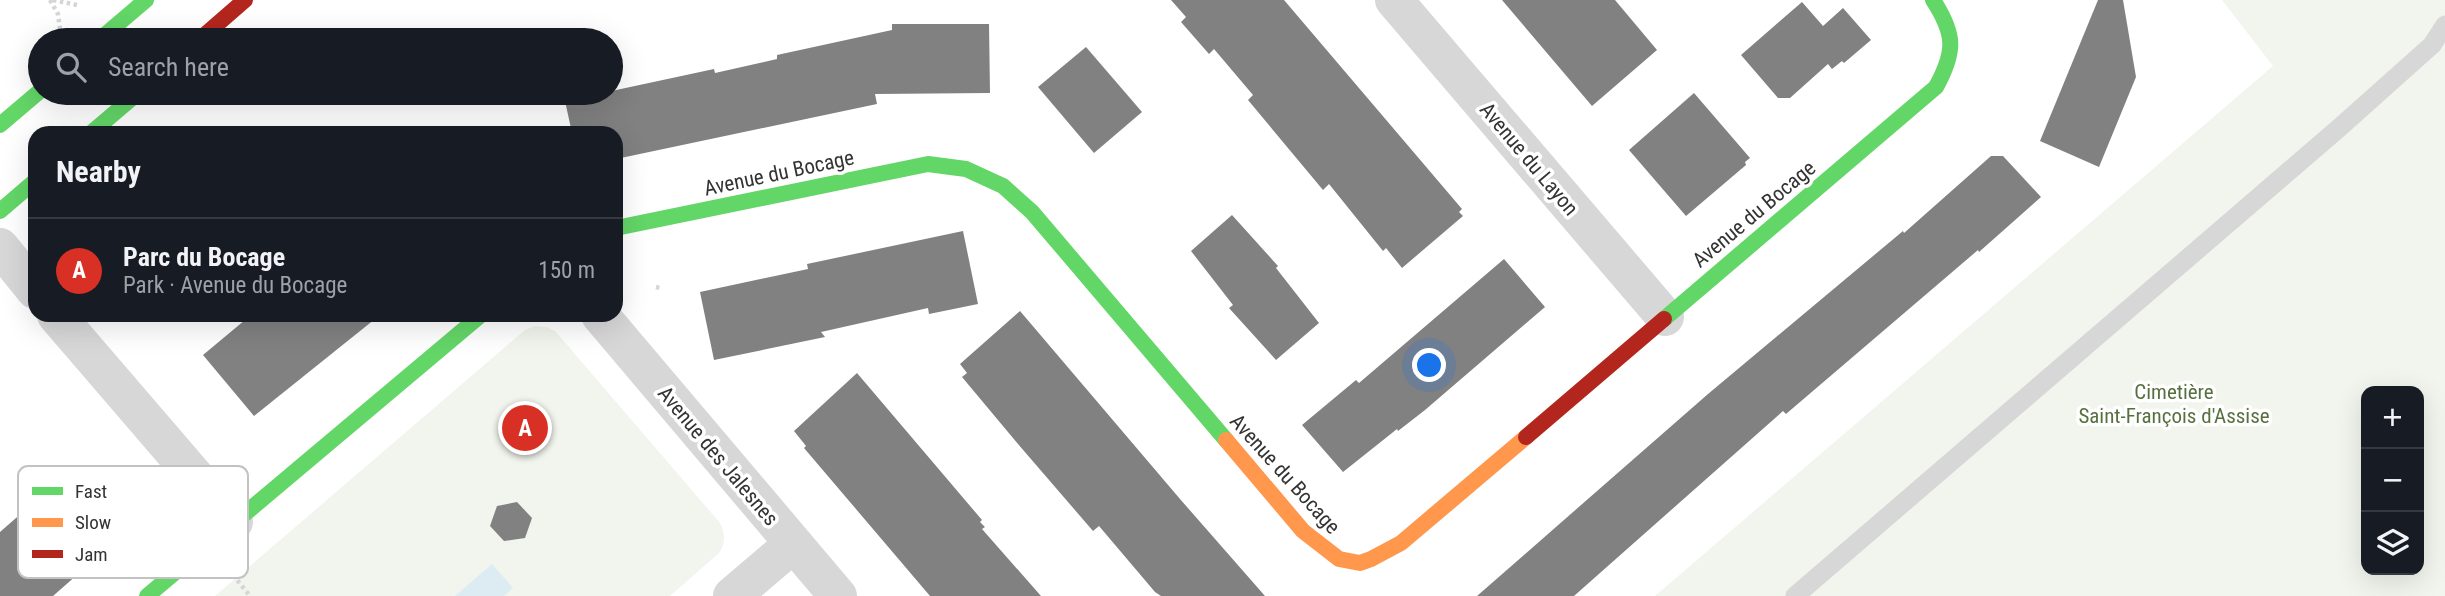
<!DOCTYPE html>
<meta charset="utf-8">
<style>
body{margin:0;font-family:"Roboto Condensed",sans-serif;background:#20242c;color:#f1f3f6}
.controls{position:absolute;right:21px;bottom:21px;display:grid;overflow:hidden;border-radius:14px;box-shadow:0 7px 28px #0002}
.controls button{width:63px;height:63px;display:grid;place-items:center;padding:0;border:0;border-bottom:2px solid #363941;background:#171b24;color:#f1f3f6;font:35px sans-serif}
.you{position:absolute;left:1430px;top:366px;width:24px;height:24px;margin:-18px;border:5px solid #fff;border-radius:50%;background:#1a73e8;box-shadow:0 0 0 10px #1a73e833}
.badge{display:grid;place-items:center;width:46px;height:46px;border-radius:50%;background:#d93025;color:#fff;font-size:23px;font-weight:700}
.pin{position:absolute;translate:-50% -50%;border:4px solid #fff;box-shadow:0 2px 7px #0006}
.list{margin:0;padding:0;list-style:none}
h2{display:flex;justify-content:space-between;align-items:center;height:91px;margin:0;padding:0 28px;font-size:30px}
h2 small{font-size:23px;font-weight:400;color:#9ea1a6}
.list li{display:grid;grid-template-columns:46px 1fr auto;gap:21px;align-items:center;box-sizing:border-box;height:105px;padding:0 28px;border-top:2px solid #363941}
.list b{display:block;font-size:26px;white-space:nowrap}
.list p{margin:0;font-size:23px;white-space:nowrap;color:#9ea1a6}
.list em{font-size:23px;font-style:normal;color:#9ea1a6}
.icon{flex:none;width:38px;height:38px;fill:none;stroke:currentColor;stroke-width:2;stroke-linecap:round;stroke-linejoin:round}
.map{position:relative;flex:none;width:2445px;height:596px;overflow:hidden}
.search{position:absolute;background:#171b24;box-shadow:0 7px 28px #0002;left:28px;top:28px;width:595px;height:77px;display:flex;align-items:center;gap:18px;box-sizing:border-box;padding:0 24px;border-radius:38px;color:#9ea1a6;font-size:26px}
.panel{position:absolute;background:#171b24;box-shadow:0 7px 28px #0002;left:28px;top:126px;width:595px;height:196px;border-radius:21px}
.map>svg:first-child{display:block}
.green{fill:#f1f5ed;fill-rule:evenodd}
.water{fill:#ddebf3}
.building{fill:#818181}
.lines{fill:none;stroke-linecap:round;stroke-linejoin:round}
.path{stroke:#d6d6d6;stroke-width:4.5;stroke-dasharray:3.5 3.5;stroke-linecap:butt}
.lane{stroke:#d7d7d7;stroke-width:19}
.street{stroke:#d7d7d7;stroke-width:38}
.fast{stroke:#63d668;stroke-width:16}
.slow{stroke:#ff974d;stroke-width:16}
.jam{stroke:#b3261e;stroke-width:16}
.labels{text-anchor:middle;stroke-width:7;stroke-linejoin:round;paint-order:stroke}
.street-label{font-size:21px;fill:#333;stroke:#fff}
.park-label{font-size:21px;fill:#56703f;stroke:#fff}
.key{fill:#fff;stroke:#c2c2c2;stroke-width:2}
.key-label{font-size:19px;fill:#333}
</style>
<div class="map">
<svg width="2445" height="596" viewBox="0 0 2445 596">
<rect width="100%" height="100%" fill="#fff"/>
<!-- green -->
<g class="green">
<path d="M2222 0H2445V596H1655L2273 66ZM2366 391H2419V570H2366Z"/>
<path d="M535 326 547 327 556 332 720 523C725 535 726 542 719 553L670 596H215L525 330Z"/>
</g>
<!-- water -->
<polygon class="water" points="492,564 513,588 504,596 455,596"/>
<!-- building -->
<g class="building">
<polygon points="1171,0 1284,0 1462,209 1459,212 1463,216 1402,268 1386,248 1383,251 1329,184 1323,190 1248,100 1253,95 1214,49 1209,54 1181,22 1186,17"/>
<polygon points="1502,0 1615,0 1657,50 1592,106"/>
<polygon points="2098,0 2123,0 2136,77 2099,167 2040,141"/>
<polygon points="1802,2 1823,26 1843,8 1871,40 1844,63 1842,61 1832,69 1828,64 1790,98 1778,98 1741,55"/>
<polygon points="892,24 989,24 990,93 875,94 877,104 616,159 616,133 572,133 565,101 714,69 715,73 777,59 777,55 892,30"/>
<polygon points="1086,47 1142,112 1094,153 1038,87"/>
<polygon points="1694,93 1750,158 1745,162 1746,165 1686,216 1629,150"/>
<polygon points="1991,156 2003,156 2041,197 1979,252 1978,250 1786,414 1783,411 1574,596 1477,596 1708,394 1903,231 1904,233"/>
<polygon points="1232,215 1278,266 1276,268 1319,323 1276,360 1229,308 1233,305 1191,251"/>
<polygon points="963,231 978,304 929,314 928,308 821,332 825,337 714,360 700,292 808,269 807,264"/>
<polygon points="1504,259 1545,307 1425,410 1398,431 1397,429 1343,472 1302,425 1356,380 1359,383"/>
<polygon points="1020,311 1180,499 1265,596 1161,596 1155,592 1099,526 1093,531 1018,444 962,377 967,373 960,364"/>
<polygon points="251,315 380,315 254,416 203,355"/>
<polygon points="857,373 982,520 980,522 985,527 982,529 1041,596 930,596 804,448 806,446 794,431"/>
<polygon points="72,469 124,529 107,543 110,546 53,596 0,596 0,532"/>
<polygon points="517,502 532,518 525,538 504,541 490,526 497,506"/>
</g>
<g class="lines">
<!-- path -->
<g class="path">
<polyline points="50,0 58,14 60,29"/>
<polyline points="53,0 77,5"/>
<polyline points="656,287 660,288"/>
<polyline points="545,321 546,316"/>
<polyline points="233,575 250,596"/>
</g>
<!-- lane -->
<polyline class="lane" points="1795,596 2339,128 2432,45 2445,25"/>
<!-- street -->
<g class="street">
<polyline points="1394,0 1665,317"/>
<polyline points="0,247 35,290"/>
<polyline points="56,315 234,522"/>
<polyline points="600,315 838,596"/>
<polyline points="732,596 793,544"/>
</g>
<!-- fast -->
<g class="fast">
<polyline points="99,40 146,0"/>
<polyline points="0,125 40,91"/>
<polyline points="91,133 138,93"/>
<polyline points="0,211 35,181"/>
<polyline points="616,228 928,164 966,169 1003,186 1032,212 1226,440"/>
<path d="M1664 319 1936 87C1956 51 1955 34 1933 0"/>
<polyline points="147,596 481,315"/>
</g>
<!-- slow -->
<polyline class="slow" points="1226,440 1303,531 1339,559 1360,563 1371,559 1401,543 1526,437"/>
<!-- jam -->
<g class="jam">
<polyline points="199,40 245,0"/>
<polyline points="1526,437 1664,319"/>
</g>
</g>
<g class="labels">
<!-- street labels -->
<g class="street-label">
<text transform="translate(1529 159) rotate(50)" y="7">Avenue du Layon</text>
<text transform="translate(779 173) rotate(-12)" y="7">Avenue du Bocage</text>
<text transform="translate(1754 214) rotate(-40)" y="7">Avenue du Bocage</text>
<text transform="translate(718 456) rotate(50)" y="7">Avenue des Jalesnes</text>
<text transform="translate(1285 474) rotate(48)" y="7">Avenue du Bocage</text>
</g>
<!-- park labels -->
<g class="park-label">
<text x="2174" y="399">Cimetière<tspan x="2174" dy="24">Saint-François d'Assise</tspan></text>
</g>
</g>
<!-- legend -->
<rect x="18" y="466" width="230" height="112" rx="10" class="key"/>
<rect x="32" y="487" width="31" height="8" fill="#63d668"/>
<rect x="32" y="518" width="31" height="9" fill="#ff974d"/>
<rect x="32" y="550" width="31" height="8" fill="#b3261e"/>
<g class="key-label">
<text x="75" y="498">Fast</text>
<text x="75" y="529">Slow</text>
<text x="75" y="561">Jam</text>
</g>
</svg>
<div class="controls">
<button>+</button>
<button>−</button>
<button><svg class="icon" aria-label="layers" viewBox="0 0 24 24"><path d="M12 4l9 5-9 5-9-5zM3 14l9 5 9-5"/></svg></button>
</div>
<div class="you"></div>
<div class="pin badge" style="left:525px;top:428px">A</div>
<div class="search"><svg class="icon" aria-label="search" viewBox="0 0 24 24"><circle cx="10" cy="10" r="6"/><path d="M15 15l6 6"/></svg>Search here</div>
<section class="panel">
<h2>Nearby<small></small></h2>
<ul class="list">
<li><span class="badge">A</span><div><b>Parc du Bocage</b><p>Park · Avenue du Bocage</p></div><em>150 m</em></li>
</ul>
</section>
</div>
